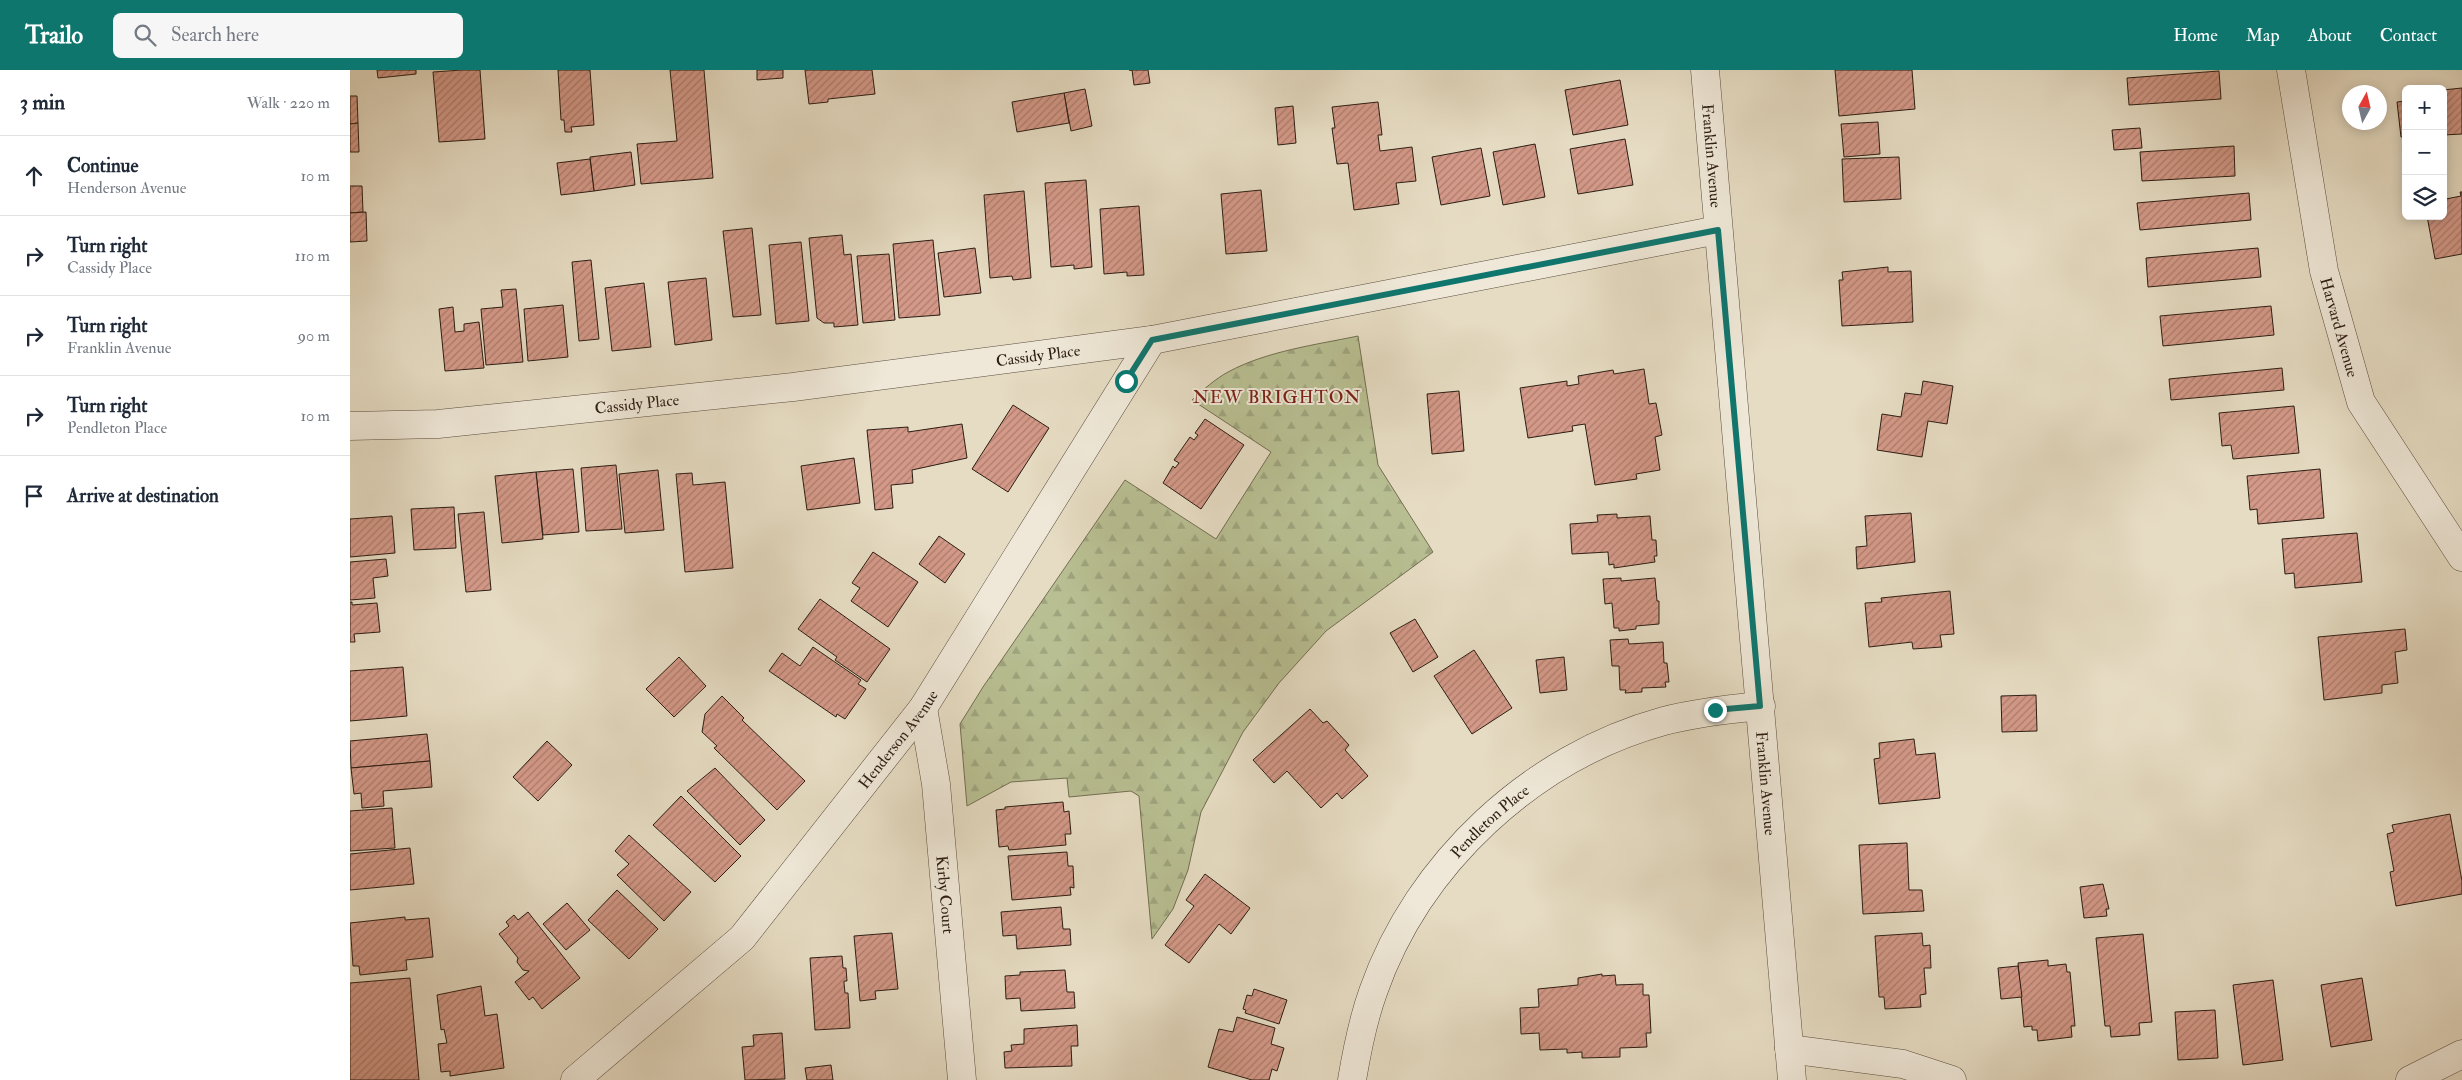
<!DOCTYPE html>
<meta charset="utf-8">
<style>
body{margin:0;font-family:"IM FELL Double Pica",serif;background:#f6f6f7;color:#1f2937}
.controls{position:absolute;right:15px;top:15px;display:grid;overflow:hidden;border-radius:8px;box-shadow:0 2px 12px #0003}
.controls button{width:45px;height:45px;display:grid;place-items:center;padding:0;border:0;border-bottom:1px solid #e0e1e3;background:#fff;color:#1f2937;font:25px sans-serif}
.compass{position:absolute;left:1992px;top:15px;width:45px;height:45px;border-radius:50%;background:#fff;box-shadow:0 2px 12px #0003;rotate:8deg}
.stop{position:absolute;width:15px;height:15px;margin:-11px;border:4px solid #0f766e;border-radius:50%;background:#fff}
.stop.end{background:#0f766e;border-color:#fff;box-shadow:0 1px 5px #0008}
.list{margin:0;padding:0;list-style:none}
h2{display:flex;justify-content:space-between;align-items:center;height:65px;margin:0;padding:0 20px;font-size:21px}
h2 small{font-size:16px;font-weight:400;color:#747a83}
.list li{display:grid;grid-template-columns:32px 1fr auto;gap:15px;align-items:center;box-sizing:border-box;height:80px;padding:0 20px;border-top:1px solid #e0e1e3}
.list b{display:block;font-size:19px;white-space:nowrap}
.list p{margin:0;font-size:16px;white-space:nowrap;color:#747a83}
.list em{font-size:16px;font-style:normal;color:#747a83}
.icon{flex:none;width:28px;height:28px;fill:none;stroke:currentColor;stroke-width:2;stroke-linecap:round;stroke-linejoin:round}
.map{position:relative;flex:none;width:2112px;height:1010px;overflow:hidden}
header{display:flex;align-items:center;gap:30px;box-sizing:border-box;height:70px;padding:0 25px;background:#0f766e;color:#fff}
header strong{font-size:24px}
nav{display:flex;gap:28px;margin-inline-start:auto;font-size:18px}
.search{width:350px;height:45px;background:#f6f6f7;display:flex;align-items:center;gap:12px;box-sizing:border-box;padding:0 18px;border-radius:8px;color:#747a83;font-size:19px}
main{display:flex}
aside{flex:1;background:#fff}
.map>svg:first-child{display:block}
.forest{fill:url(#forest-firs);stroke:#726e52}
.building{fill:url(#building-hatch);stroke:#2c1d13}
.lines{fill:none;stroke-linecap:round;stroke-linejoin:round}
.minor-casing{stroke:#5a4d3f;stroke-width:29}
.minor{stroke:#efe8d8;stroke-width:28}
.route{stroke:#0f766e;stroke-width:6}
.labels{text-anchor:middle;stroke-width:4;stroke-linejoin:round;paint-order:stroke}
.street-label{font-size:16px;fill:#2c1d13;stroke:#efe8d8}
.neighbourhood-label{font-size:18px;letter-spacing:1px;fill:#7a1f14;stroke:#efe8d8}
</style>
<header>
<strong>Trailo</strong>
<div class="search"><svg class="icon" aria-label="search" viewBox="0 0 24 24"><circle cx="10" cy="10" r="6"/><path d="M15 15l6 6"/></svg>Search here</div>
<nav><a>Home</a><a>Map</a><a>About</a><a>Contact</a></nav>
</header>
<main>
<aside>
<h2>3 min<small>Walk · 220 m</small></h2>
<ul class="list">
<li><svg class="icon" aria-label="ahead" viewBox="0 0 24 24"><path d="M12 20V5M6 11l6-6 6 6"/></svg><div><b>Continue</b><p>Henderson Avenue</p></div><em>10 m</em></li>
<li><svg class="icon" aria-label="right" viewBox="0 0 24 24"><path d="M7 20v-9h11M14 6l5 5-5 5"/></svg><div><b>Turn right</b><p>Cassidy Place</p></div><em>110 m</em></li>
<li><svg class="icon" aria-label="right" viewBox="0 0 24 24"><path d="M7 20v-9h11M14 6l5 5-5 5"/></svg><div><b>Turn right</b><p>Franklin Avenue</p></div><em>90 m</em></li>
<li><svg class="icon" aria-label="right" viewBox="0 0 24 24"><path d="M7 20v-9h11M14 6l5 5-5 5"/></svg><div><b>Turn right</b><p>Pendleton Place</p></div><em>10 m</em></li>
<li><svg class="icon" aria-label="arrive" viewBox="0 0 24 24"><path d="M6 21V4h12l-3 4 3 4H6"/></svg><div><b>Arrive at destination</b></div></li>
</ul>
</aside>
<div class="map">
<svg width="2112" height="1010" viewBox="0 0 2112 1010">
<defs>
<pattern id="forest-firs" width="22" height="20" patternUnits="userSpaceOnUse" patternTransform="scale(1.25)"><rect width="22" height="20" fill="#b8bf92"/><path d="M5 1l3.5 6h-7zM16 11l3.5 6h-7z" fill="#9ea47d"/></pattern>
<pattern id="building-hatch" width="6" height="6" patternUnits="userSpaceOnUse" patternTransform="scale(1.25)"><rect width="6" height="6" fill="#d49988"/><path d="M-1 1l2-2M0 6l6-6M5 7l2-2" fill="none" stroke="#ac7c6e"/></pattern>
</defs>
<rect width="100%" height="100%" fill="#e6dcc3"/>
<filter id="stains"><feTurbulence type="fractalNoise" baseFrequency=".004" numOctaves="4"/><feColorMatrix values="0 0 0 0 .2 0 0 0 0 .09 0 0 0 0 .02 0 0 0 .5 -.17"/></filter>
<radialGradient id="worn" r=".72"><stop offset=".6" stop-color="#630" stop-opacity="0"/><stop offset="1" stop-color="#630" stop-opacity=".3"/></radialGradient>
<!-- forest -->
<path class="forest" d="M1008 266 1028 395 1083 482 976 561 929 613 893 662 851 742 838 800 823 839 802 869 789 726 781 721 719 727 717 708 661 712 617 736 610 654 633 617 775 410 866 469 921 382 842 330C853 320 865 309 878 302 917 281 965 275 1008 266Z"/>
<!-- building -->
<g class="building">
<polygon points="27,0 66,0 66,4 28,8"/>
<polygon points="112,0 130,0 135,69 89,72 83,2"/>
<polygon points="208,0 240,0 244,55 221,57 222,62 215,62 214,50 211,50"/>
<polygon points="320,0 354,0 363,108 291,114 287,74 327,71"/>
<polygon points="407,0 433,0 433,8 407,10"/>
<polygon points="455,0 522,0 525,24 478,29 478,32 459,34"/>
<polygon points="779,0 798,0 800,13 784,15 782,0"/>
<polygon points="1485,0 1562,0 1565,39 1489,46"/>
<polygon points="1869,1 1871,29 1779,35 1777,8"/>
<polygon points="1270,10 1278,55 1223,65 1215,20"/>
<polygon points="2112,18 2112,64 2093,65 2093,20"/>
<polygon points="735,19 742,56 721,61 714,23"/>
<polygon points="714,23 719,53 667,62 662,32"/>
<polygon points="0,26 7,26 8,53 0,54"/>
<polygon points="2056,31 2056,67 2051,67 2047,32"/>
<polygon points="1028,32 1032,65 1028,65 1030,81 1062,77 1066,111 1046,113 1049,134 1004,140 998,93 987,94 982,58 985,58 982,37"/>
<polygon points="943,36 946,73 928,75 925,38"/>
<polygon points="1528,52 1530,84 1494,87 1491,54"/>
<polygon points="8,53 9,82 0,82 0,54"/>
<polygon points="1790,58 1792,78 1764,80 1762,60"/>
<polygon points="1275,69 1283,115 1228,124 1220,79"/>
<polygon points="1185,74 1195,127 1153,135 1143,82"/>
<polygon points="1884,76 1885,106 1792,111 1790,82"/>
<polygon points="1131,78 1140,126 1091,135 1082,87"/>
<polygon points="281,82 285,115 244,121 240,87"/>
<polygon points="1549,87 1551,129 1494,132 1492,89"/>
<polygon points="240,89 244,121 211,125 207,93"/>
<polygon points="736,110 742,197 724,199 724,195 701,197 695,113"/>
<polygon points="0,116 12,116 13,142 0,143"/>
<polygon points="911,120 917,181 876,184 871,124"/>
<polygon points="674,121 681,208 663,210 662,206 640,208 634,125"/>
<polygon points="2110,122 2112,122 2112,184 2085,189 2077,146 2093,146 2093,125 2096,129 2111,126"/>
<polygon points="1899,123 1901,150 1790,160 1787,133"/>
<polygon points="789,136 794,205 777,206 777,202 754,204 750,139"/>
<polygon points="16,142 17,171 0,172 0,143"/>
<polygon points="402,158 411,245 383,247 373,161"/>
<polygon points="492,165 494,185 501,184 508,255 484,257 484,253 474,253 467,248 459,168"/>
<polygon points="583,170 590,245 549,248 543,174"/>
<polygon points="451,172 459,251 426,254 419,175"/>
<polygon points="625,178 631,223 594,227 588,183"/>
<polygon points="1908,178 1911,207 1798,217 1796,188"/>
<polygon points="539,184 545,250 513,253 507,186"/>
<polygon points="241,190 249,269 229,271 222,192"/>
<polygon points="1538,197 1538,202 1561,201 1563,252 1492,256 1489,210 1493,210 1492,202"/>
<polygon points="356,208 362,270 325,275 318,212"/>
<polygon points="294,213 301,277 262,281 255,218"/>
<polygon points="166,219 173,292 136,295 131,239 153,237 151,220"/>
<polygon points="213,235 218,287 178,291 174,239"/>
<polygon points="1921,236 1924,265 1813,276 1810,246"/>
<polygon points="103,237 105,262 114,261 114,254 129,252 134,298 95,301 89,239"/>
<polygon points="1932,298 1934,320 1821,330 1819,309"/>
<polygon points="1294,299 1299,334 1306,333 1312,365 1305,367 1310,400 1286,404 1287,409 1245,415 1235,354 1222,356 1223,361 1178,368 1170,318 1217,311 1217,316 1229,314 1228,306 1263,300 1264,304"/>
<polygon points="1573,311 1603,316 1597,354 1578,351 1572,387 1527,380 1532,344 1551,347 1555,323 1571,325"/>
<polygon points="1109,321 1114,381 1082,384 1077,324"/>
<polygon points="663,335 699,358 658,422 622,399"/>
<polygon points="1944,336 1949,383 1883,389 1881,375 1872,376 1869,343"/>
<polygon points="855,349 894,375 851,439 813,413 823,396 825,398 829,393 824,390 840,367 844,370 848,365 845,363"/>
<polygon points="612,354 617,388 562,400 563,413 541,415 543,438 525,440 517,360 558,357 558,362"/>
<polygon points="504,388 510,433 457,440 451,396"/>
<polygon points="266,395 272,459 236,461 231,398"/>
<polygon points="223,399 229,462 193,465 186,402"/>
<polygon points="1970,399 1974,448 1908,454 1907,439 1900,440 1897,406"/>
<polygon points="308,400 314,460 275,463 269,404"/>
<polygon points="186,402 193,469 152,473 145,406"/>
<polygon points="342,403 343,415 375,412 383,498 335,502 326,404"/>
<polygon points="104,437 106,478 64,480 61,439"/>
<polygon points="134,442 141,520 116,522 108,444"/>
<polygon points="1561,443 1565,492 1507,499 1506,477 1517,476 1515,446"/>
<polygon points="1267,444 1267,448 1300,446 1302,470 1306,470 1307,486 1304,486 1305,492 1264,498 1264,494 1259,495 1258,482 1222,484 1220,454 1248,452 1247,445"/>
<polygon points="42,446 45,483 0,487 0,449"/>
<polygon points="2007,463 2012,512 1945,518 1944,503 1935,504 1932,469"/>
<polygon points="589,466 615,484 595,513 569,494"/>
<polygon points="523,482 568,512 538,557 501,531 510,518 502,513"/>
<polygon points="36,489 38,506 23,508 25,528 0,530 0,492"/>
<polygon points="1271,508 1271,511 1305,508 1307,531 1309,531 1309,554 1286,556 1286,559 1269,561 1269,558 1264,558 1262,533 1255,534 1253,509"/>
<polygon points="1600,521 1604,564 1590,565 1592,577 1563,579 1562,572 1519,577 1515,533 1532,532 1531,528"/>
<polygon points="470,529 540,579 517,612 485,590 487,587 448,559"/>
<polygon points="0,532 2,532 2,535 27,533 30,562 4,564 5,572 0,572"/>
<polygon points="1065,549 1088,587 1063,602 1040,563"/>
<polygon points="2055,559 2057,580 2045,582 2048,613 2032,615 2032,623 1974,630 1968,567"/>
<polygon points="1278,569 1279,574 1313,572 1314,593 1317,593 1319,612 1315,612 1316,617 1292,618 1292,622 1275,623 1276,620 1270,620 1269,596 1262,596 1260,570"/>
<polygon points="463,577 511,610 508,614 516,619 495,649 487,644 486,647 419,601 432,583 450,596"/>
<polygon points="1124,580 1162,638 1122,664 1084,606"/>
<polygon points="329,587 356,616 324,647 296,619"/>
<polygon points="1214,587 1217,620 1190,623 1186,590"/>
<polygon points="53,597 57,646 0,651 0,601"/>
<polygon points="1686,625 1687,661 1652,662 1651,626"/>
<polygon points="372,626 394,648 392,650 455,711 427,740 364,678 367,676 352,662 355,644"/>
<polygon points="960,639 973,653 977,651 999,675 995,680 1018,706 992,729 987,723 971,738 937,701 924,713 903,690"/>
<polygon points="77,664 80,691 1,698 0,671"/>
<polygon points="1564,669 1566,685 1585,683 1590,728 1529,734 1524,689 1530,688 1529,673"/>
<polygon points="197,671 222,695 188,731 163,707"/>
<polygon points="80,691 82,717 33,721 34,736 12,738 11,723 4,724 1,698"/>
<polygon points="365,698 415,750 390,775 337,721"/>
<polygon points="331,726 391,786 365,812 303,755"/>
<polygon points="713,732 714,742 719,741 721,764 715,764 716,775 659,780 658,776 649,777 646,740 655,739 655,737"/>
<polygon points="42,738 45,778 0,781 0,741"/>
<polygon points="2100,744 2112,811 2112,824 2046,836 2040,802 2044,801 2037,764 2044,762 2042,755"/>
<polygon points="279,765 341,822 314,851 267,805 279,794 265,781"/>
<polygon points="1557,773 1559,820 1572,820 1574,841 1513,844 1509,775"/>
<polygon points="60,778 64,814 0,820 0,784"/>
<polygon points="717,782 718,796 723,796 724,818 720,817 721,825 662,830 658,786"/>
<polygon points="855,804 900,838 881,864 869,854 839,893 815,875 844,836 836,830"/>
<polygon points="1753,814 1759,839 1756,839 1757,846 1734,848 1730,817"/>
<polygon points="267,820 308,859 279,889 238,850"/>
<polygon points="217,833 240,860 216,880 193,854"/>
<polygon points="711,837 713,859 720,859 721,875 667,879 666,865 653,866 651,842"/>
<polygon points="178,842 230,908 192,939 183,927 179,930 165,912 179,901 173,900 167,892 168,888 149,864 159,856 156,852 164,845 168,850"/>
<polygon points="55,847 55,850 79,848 83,887 56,890 57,900 10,905 9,896 3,896 0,853"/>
<polygon points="542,863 548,919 525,921 526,929 510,931 504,866"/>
<polygon points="1572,863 1573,876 1580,875 1581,898 1574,898 1576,924 1570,925 1571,937 1535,939 1534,927 1529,927 1525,866"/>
<polygon points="1793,864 1802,952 1789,953 1790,965 1761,967 1760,956 1755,956 1746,868"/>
<polygon points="492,886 493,898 496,898 497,911 494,911 494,913 495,923 498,923 500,958 465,960 460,888"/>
<polygon points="1698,890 1698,896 1716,894 1717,902 1720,902 1725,956 1721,956 1722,967 1688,971 1687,960 1682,960 1682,956 1674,957 1668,893"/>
<polygon points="1668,896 1672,927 1651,929 1648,898"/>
<polygon points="715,900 717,922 724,922 725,938 671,941 670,928 656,929 655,906 670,905 670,902"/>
<polygon points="1252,904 1252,906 1265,905 1266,915 1293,914 1293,925 1299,925 1301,963 1296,963 1297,977 1270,978 1270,987 1232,988 1232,982 1217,983 1217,979 1190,980 1189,963 1171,964 1170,938 1189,937 1188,919 1228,915 1228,908"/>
<polygon points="60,908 69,1010 0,1010 0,913"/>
<polygon points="2012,908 2022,970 1981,977 1971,915"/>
<polygon points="1923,910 1933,990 1893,995 1883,915"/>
<polygon points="131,916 135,946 147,944 154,998 100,1006 100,1001 91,1002 88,974 97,973 94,959 91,960 87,925"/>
<polygon points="904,919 937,930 929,954 895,943 896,940 893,939 897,925 902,926"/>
<polygon points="1865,940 1868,988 1828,990 1825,942"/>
<polygon points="887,947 925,958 921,974 934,978 927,1001 922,999 919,1010 902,1010 858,997 869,959 883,962"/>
<polygon points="727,955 728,976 721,976 722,996 655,998 654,982 662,981 661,975 674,974 674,959"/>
<polygon points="432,963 435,1009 395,1010 392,977 404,976 403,965"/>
<polygon points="481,995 483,1010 457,1010 455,998"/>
</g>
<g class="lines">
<!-- minor casing -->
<g class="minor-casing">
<g id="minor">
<path id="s1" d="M1355 0 1442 1010"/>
<path id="s2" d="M1941 0 1974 201 2011 332 2112 487"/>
<path id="s3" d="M0 356 88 354 443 317 802 270 1368 160"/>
<path id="s4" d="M573 638 586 714 612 1010"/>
<polyline points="1439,979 1553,994 1602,1010"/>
<path id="s5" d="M225 1010 392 868 573 638 802 270"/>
<path id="s6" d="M1002 1010C1007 980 1013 950 1023 922 1068 793 1182 687 1314 651 1345 643 1378 639 1411 636"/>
<polyline points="2060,1010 2112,984"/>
</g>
</g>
<!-- minor -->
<use href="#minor" class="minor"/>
</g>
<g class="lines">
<!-- route -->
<polyline class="route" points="776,311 802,270 1368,160 1410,636 1365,640"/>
</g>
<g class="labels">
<!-- street labels -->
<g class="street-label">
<text dy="6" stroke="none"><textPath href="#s1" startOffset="86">Franklin Avenue</textPath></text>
<text dy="6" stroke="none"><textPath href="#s2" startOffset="262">Harvard Avenue</textPath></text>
<text dy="6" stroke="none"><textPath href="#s3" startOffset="692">Cassidy Place</textPath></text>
<text dy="6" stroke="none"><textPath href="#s3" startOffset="288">Cassidy Place</textPath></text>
<text dy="6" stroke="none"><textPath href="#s5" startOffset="472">Henderson Avenue</textPath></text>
<text dy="6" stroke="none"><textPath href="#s1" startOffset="716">Franklin Avenue</textPath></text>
<text dy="6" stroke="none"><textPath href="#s6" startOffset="300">Pendleton Place</textPath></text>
<text dy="6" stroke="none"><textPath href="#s4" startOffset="188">Kirby Court</textPath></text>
</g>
<!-- neighbourhood labels -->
<g class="neighbourhood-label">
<text x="927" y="333">NEW BRIGHTON</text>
</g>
</g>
<rect width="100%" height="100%" filter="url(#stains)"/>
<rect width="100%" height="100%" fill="url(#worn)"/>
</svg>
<div class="controls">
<button>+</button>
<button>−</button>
<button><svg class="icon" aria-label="layers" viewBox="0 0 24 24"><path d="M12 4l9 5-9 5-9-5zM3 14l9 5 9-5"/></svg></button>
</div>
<svg class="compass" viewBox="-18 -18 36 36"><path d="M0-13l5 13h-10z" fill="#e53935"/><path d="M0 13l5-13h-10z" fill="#747a83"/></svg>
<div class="stop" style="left:776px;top:311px"></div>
<div class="stop end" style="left:1365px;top:640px"></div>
</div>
</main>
